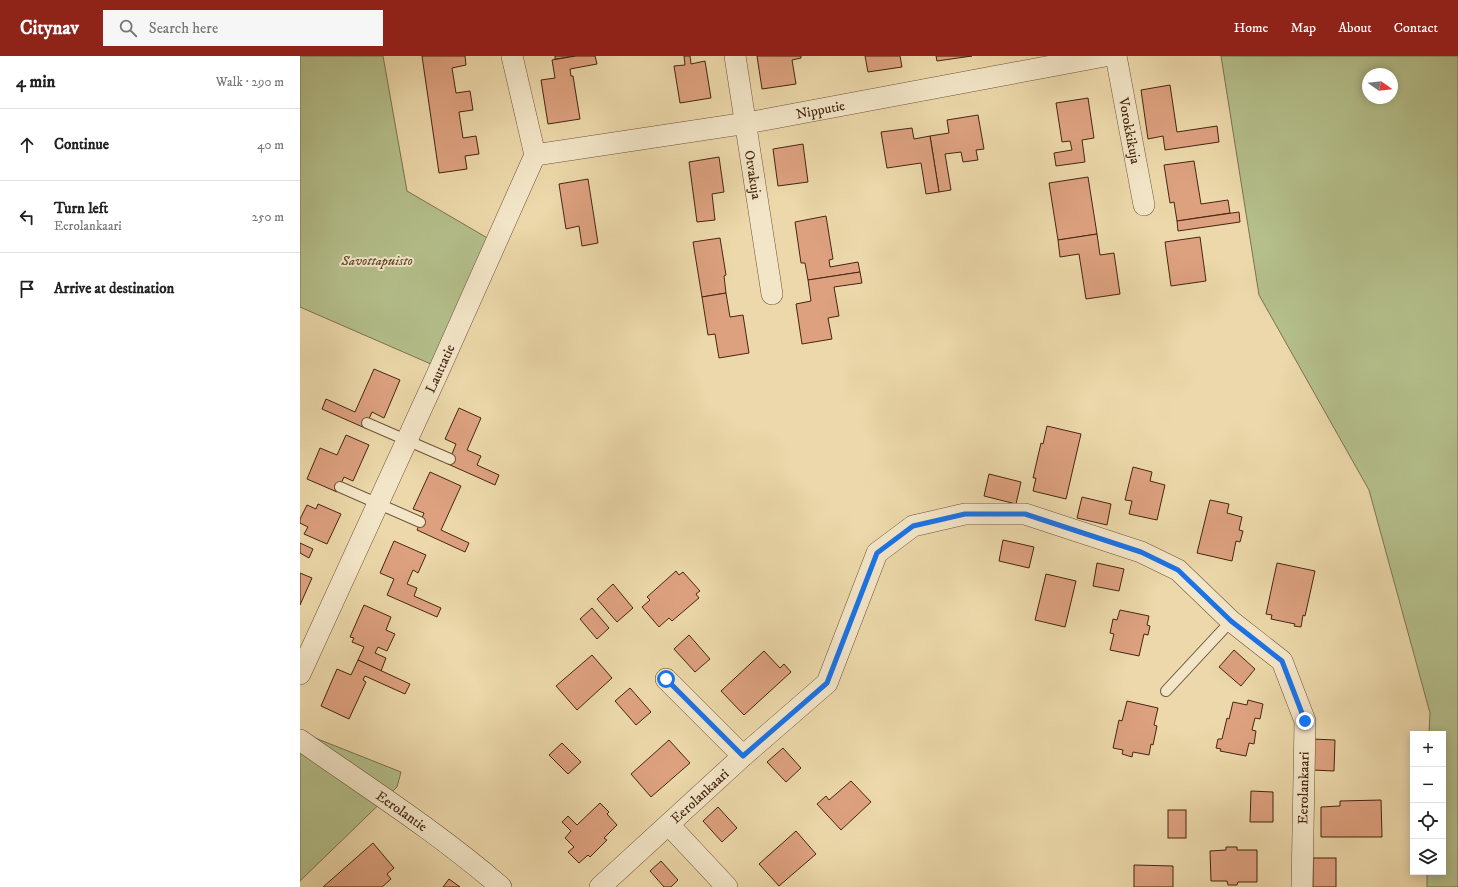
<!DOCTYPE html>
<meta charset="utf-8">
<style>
body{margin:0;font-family:"IM FELL DW Pica",serif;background:#f6f6f6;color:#222}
.controls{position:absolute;right:12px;bottom:12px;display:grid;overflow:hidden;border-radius:0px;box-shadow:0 2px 10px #0003}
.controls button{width:36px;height:36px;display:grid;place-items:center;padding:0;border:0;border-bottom:1px solid #e0e0e0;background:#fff;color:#222;font:20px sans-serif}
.compass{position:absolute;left:1062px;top:12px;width:36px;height:36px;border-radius:50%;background:#fff;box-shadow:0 2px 10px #0003;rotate:104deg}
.stop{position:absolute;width:12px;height:12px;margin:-9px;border:3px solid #1a73e8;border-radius:50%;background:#fff}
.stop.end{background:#1a73e8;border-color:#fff;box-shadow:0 1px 4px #0008}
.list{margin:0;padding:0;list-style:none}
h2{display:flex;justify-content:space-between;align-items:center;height:52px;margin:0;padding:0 16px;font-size:17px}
h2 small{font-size:13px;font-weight:400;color:#767676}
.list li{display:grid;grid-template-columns:26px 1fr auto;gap:12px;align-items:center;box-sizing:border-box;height:72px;padding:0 16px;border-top:1px solid #e0e0e0}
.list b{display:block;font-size:15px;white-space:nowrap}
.list p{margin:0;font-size:13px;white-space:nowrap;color:#767676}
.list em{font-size:13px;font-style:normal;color:#767676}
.icon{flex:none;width:22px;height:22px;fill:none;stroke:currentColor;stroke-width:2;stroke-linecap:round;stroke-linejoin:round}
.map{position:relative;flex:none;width:1158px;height:831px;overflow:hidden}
header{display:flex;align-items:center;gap:24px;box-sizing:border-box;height:56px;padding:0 20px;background:#8f2418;color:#fff}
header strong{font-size:19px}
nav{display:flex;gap:22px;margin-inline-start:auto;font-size:14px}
.search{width:280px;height:36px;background:#f6f6f6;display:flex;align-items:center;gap:10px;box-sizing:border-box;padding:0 14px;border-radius:0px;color:#767676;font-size:15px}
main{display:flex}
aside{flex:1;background:#fff}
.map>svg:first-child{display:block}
.green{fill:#b4bf8b;stroke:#7d724e;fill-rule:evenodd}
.building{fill:#dda17f;stroke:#462511}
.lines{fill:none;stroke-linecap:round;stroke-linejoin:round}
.lane-casing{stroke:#705237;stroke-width:12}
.street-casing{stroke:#705237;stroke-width:22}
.lane{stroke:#f3e6c8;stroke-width:10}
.street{stroke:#f3e6c8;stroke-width:21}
.route{stroke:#1a73e8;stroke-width:5}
.labels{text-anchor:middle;stroke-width:4;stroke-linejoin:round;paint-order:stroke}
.street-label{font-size:14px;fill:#462511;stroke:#f3e6c8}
.park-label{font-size:14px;font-style:italic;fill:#624c30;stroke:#f3e6c8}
</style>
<header>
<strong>Citynav</strong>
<div class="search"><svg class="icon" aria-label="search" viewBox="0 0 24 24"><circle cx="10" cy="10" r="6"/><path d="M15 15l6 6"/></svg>Search here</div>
<nav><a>Home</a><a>Map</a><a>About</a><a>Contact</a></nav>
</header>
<main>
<aside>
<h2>4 min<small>Walk · 290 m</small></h2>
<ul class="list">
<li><svg class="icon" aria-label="ahead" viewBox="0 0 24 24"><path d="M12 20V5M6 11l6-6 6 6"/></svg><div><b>Continue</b></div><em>40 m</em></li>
<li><svg class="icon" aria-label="left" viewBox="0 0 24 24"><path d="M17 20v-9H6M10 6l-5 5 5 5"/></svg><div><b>Turn left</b><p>Eerolankaari</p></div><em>250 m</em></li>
<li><svg class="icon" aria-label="arrive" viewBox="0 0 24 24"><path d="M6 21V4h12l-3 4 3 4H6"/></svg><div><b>Arrive at destination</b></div></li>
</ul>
</aside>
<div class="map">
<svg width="1158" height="831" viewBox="0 0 1158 831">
<rect width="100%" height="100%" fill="#ecd8aa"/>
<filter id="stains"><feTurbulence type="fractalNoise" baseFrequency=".005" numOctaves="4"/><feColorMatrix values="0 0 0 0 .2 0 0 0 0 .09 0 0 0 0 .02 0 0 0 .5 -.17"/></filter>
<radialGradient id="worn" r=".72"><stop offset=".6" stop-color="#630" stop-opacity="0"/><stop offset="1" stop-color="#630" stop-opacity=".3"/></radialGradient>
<!-- green -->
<g class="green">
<polygon points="0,0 83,0 107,135 196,187 140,312 0,251"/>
<path d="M921 0H1158V831H1127V816H1143V678H1129L1130 657 1069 434 959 239ZM1068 18H1092V42H1068Z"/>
<polygon points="0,676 101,716 97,731 0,825"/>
</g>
<!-- building -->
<g class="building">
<polygon points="122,0 165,0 166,9 152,12 156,37 170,35 173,54 159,56 163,82 176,80 179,98 165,100 167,113 139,117"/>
<polygon points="255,0 276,0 255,3"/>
<polygon points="276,0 295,0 297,8 270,13 271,20 273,20 280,63 248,68 241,24 255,22 252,4"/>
<polygon points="384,0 390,0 391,8 405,5 411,42 380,47 374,10 385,9"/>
<polygon points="457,0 501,0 501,2 492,4 496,28 462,33"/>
<polygon points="565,0 600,0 602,11 568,16"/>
<polygon points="636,0 672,0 637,5"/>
<polygon points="870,29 877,76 917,70 919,86 865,94 863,80 848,83 841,34"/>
<polygon points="788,42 794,82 782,84 785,106 756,110 754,97 772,94 770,85 762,86 756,47"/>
<polygon points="678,59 684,93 676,94 678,104 663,106 661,96 645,98 651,134 639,136 630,80 649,77 647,64"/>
<polygon points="612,72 614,83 630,80 639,136 626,138 621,107 587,112 581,76"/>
<polygon points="503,88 508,126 478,130 473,93"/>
<polygon points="419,101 424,136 412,138 415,164 397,166 389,106"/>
<polygon points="894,105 901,148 928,144 930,157 877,165 874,146 870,147 864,109"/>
<polygon points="788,121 797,178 758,184 749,127"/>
<polygon points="288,123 298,187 282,190 279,170 266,173 259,128"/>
<polygon points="939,156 940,166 878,175 877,165"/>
<polygon points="526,160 533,203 529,204 530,211 558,206 560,216 508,224 505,207 501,207 495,166"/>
<polygon points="797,178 800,199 814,197 820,238 786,243 779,198 760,201 758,184"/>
<polygon points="900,181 906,225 871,230 865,186"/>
<polygon points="420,182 426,219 424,220 426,237 402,241 393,186"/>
<polygon points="560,216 562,227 534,231 539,260 528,262 532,283 502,288 496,248 511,245 508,224"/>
<polygon points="426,237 430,261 443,259 449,297 419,302 415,278 408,279 402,241"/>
<polygon points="74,313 100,324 84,362 72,356 65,372 22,353 26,343 55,356"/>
<polygon points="159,352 181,362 167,394 181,400 177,409 199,419 195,429 148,408 156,388 145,383"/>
<polygon points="747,370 781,378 766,443 733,435 736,422 733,422 741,387 743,388"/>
<polygon points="46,379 69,389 53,425 44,421 37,436 7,423 20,392 37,399"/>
<polygon points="833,411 852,416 850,425 865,429 857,464 829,458 832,445 825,444"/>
<polygon points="130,416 161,430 141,474 169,487 165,496 117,474 124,457 113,453"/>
<polygon points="689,418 721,426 716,448 684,440"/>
<polygon points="782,441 811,448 807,469 777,462"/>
<polygon points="910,444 929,448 927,457 942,461 939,474 943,475 940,486 936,485 932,505 897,497"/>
<polygon points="18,448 41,458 27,488 4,478 8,471 0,467 0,463 7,449 16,453"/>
<polygon points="703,484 734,491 729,512 699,505"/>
<polygon points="94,485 126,499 118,517 113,514 107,528 117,532 114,540 141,552 137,561 87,539 94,523 80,517"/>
<polygon points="0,487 13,493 9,502 0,497"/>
<polygon points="797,507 824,513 819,535 793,530"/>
<polygon points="977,507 1015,515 1005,560 1003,559 1001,571 994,570 995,568 971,563 972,559 966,558"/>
<polygon points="376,515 379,519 383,516 400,535 396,538 399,542 372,565 369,562 359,571 342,551 350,544 347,541"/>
<polygon points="0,517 12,522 0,549"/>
<polygon points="746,518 776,525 765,571 735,564"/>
<polygon points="313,528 333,552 317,566 297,543"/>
<polygon points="64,549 91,561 86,574 95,578 87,595 78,591 75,597 86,602 81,615 58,604 64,591 52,586 54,582 50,581"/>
<polygon points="292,552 309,572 297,583 280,563"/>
<polygon points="820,554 849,560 847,569 850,570 848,579 844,578 839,600 810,594 814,578 810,577 813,563 817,564"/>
<polygon points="389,579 410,603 395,616 374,593"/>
<polygon points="934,594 955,613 941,630 919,611"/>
<polygon points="464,595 480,612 484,608 491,616 444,659 421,635"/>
<polygon points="292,599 312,622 277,654 256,630"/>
<polygon points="58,604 110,628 105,638 65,620 63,624 66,626 49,663 21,650 37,613 51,619"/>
<polygon points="330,632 351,656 336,669 315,645"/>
<polygon points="948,644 963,648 960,663 955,662 952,674 956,675 954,688 949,687 946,700 920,695 921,693 916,692 918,683 922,683 927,662 929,663 933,646 947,649"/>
<polygon points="827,645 858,652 854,669 857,670 853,689 851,688 849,699 833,696 832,701 822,698 823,694 813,692 819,664 822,665"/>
<polygon points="1012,683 1035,684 1034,715 1012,714"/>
<polygon points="369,684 390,707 351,741 331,718"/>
<polygon points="262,687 281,706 268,718 249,699"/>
<polygon points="483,692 501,712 486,726 467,706"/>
<polygon points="551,725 571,746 541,774 517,748 526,740 529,744"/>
<polygon points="951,735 973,736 973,766 950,766"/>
<polygon points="1081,744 1082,781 1021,781 1021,751 1040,750 1040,745"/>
<polygon points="300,747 309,756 307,758 317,769 304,782 307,784 290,801 288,799 279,807 268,796 274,791 265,782 271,775 262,766 268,760 277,769"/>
<polygon points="418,751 437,772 422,786 403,765"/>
<rect x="868" y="754" width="18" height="28"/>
<polygon points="496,775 516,798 479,830 459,808"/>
<polygon points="73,787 94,812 87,818 91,823 82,831 23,831"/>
<polygon points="926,791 937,791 937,794 957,794 957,826 938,826 937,829 928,829 927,825 911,825 910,795 926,794"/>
<rect x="1013" y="802" width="23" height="29"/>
<polygon points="361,805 378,824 371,831 364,831 350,815"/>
<polygon points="834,809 873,810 873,831 834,831"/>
<polygon points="149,823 160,831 143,831"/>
</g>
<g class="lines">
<!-- lane casing -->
<g class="lane-casing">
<g id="lane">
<polyline points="67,367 150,403"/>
<polyline points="40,431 120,466"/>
<polyline points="866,635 931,565"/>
</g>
</g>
<!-- street casing -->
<g class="street-casing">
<g id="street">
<path id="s1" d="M435 0 472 238"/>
<path id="s2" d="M816 0 844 149"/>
<path id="s3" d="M235 99 447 67 805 0"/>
<path id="s4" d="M0 618 140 312 235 99 212 0"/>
<polyline points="366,623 443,700"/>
<path id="s5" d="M0 684C67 731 139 777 201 831"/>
<polyline points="369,769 427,831"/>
<path id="s6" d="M300 831 443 700 527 627 577 497 613 470 665 458H725L841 496 878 514 931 565 982 605 1005 665 1002 831"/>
</g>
</g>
<!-- lane -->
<use href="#lane" class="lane"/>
<!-- street -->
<use href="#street" class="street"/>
</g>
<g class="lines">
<!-- route -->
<polyline class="route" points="366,623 443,700 527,627 577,497 613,470 665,458 725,458 841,496 878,514 931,565 982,605 1005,665"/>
</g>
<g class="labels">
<!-- street labels -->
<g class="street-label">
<text dy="5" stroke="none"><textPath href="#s3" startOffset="289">Nipputie</textPath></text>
<text dy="5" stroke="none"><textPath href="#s2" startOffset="76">Vorokkikuja</textPath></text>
<text dy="5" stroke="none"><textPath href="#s1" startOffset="120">Otvakuja</textPath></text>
<text dy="5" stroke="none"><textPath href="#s4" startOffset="336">Lauttatie</textPath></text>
<text transform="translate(1003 732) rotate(-89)" y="5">Eerolankaari</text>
<text dy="5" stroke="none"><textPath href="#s6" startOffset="135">Eerolankaari</textPath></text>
<text dy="5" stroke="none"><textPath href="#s5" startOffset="124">Eerolantie</textPath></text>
</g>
<!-- park labels -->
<g class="park-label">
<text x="77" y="209">Savottapuisto</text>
</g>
</g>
<rect width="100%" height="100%" filter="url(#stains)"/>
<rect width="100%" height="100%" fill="url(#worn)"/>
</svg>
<div class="controls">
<button>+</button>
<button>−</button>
<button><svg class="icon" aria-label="locate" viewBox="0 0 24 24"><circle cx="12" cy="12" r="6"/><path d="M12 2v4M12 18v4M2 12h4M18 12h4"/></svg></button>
<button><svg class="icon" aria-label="layers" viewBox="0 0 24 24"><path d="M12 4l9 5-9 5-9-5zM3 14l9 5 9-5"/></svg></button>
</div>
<svg class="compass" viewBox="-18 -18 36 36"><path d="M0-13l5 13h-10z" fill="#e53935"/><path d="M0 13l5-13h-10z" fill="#767676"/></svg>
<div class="stop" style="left:366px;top:623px"></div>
<div class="stop end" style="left:1005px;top:665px"></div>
</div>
</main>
